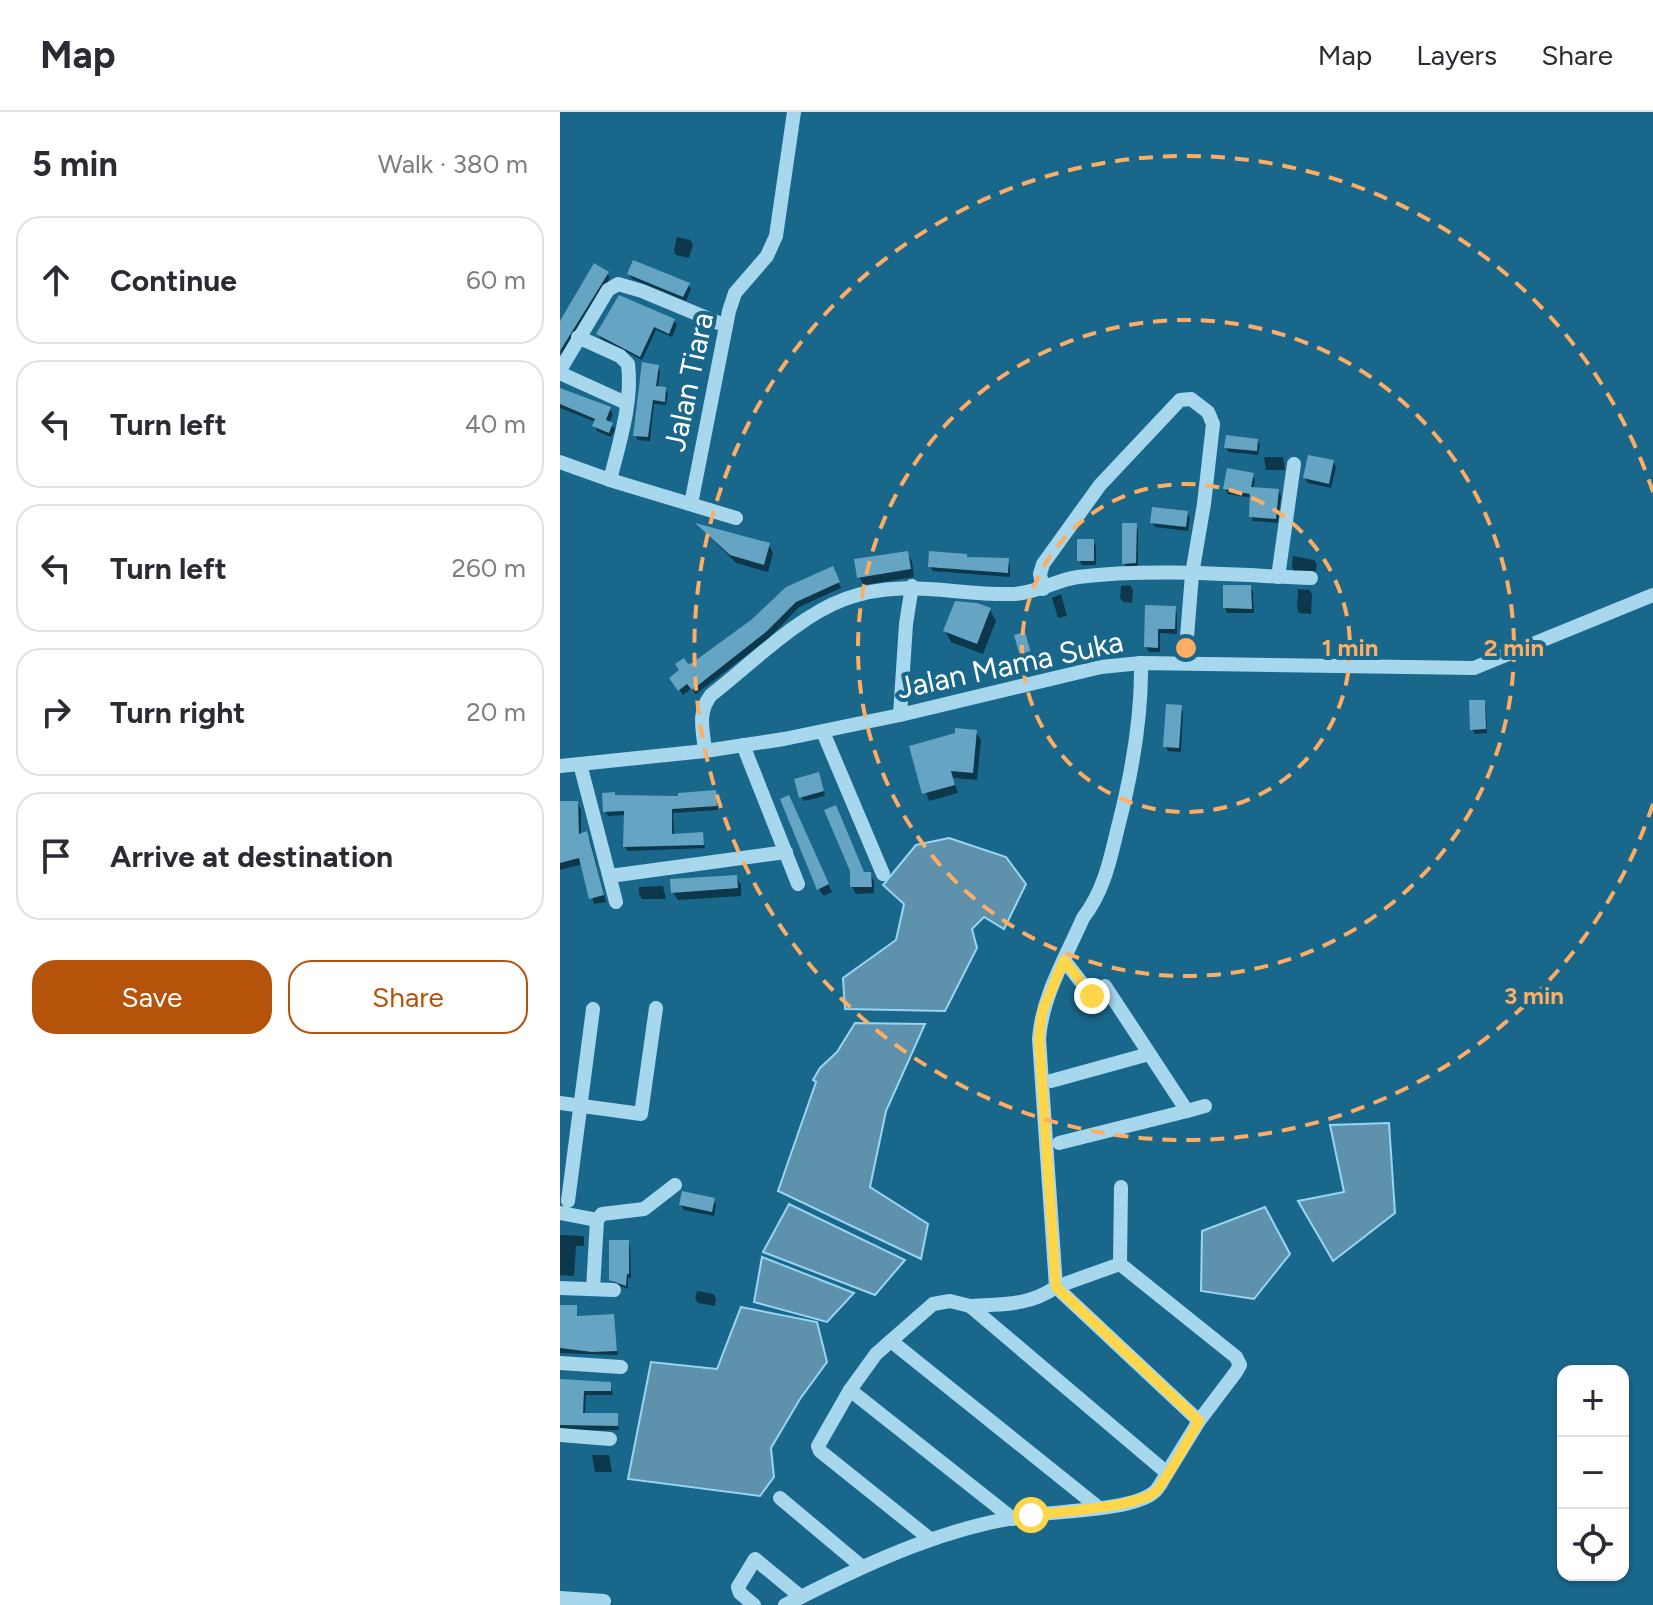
<!DOCTYPE html>
<meta charset="utf-8">
<style>
body{margin:0;font-family:Figtree,sans-serif;background:#f2f2f3;color:#2b2b33}
.controls{position:absolute;right:24px;bottom:24px;display:grid;overflow:hidden;border-radius:16px;box-shadow:0 2px 6px #0004}
.controls button{width:72px;height:72px;display:grid;place-items:center;padding:0;border:0;border-bottom:2px solid #e1e1e2;background:#fff;color:#2b2b33;font:40px sans-serif}
.stop{position:absolute;width:24px;height:24px;margin:-18px;border:6px solid #ffd54a;border-radius:50%;background:#fff}
.stop.end{background:#ffd54a;border-color:#fff;box-shadow:0 2px 8px #0008}
.list{margin:0;padding:0;list-style:none}
h2{display:flex;justify-content:space-between;align-items:center;height:104px;margin:0;padding:0 32px;font-size:34px}
h2 small{font-size:26px;font-weight:400;color:#7c7c81}
.list li{display:grid;grid-template-columns:52px 1fr auto;gap:24px;align-items:center;box-sizing:border-box;height:128px;margin:0 16px 16px;padding:0 16px;border:2px solid #e1e1e2;border-radius:24px}
.list b{display:block;font-size:30px;white-space:nowrap}
.list em{font-size:26px;font-style:normal;color:#7c7c81}
.actions{display:flex;gap:16px;padding:24px 32px}
.actions a{flex:1;padding:18px 0;border:2px solid #b45309;border-radius:24px;text-align:center;font-size:28px;color:#b45309}
.actions .main{background:#b45309;color:#fff}
.icon{flex:none;width:44px;height:44px;fill:none;stroke:currentColor;stroke-width:2;stroke-linecap:round;stroke-linejoin:round}
.map{position:relative;flex:none;width:1093px;height:1493px;overflow:hidden}
header{display:flex;align-items:center;gap:48px;box-sizing:border-box;height:112px;padding:0 40px;background:#fff;border-bottom:2px solid #e1e1e2}
header strong{font-size:38px}
nav{display:flex;gap:44px;margin-inline-start:auto;font-size:28px}
main{display:flex}
aside{flex:1;background:#fff}
.map>svg:first-child{display:block}
.water{fill:#5e92ac;stroke:#99d5f0;stroke-width:2}
.shadow{fill:#0007}
.building{fill:#65a4c2}
.lines{fill:none;stroke-linecap:round;stroke-linejoin:round}
.minor{stroke:#a6d7ed;stroke-width:14}
.route{stroke:#ffd54a;stroke-width:10}
.ring{fill:none;stroke:#ffad63;stroke-width:4;stroke-dasharray:14 10}
.labels{text-anchor:middle;stroke-width:8;stroke-linejoin:round;paint-order:stroke}
.street-label{font-size:30px;fill:#fff;stroke:#1a678c}
.centre{fill:#ffad63;stroke:#1a678c;stroke-width:4}
.ring-label{font-size:24px;text-anchor:middle;font-weight:bold;fill:#ffad63;stroke:#1a678c;stroke-width:8;stroke-linejoin:round;paint-order:stroke}
</style>
<header>
<strong>Map</strong>
<nav><a>Map</a><a>Layers</a><a>Share</a></nav>
</header>
<main>
<aside>
<h2>5 min<small>Walk · 380 m</small></h2>
<ul class="list">
<li><svg class="icon" aria-label="ahead" viewBox="0 0 24 24"><path d="M12 20V5M6 11l6-6 6 6"/></svg><div><b>Continue</b></div><em>60 m</em></li>
<li><svg class="icon" aria-label="left" viewBox="0 0 24 24"><path d="M17 20v-9H6M10 6l-5 5 5 5"/></svg><div><b>Turn left</b></div><em>40 m</em></li>
<li><svg class="icon" aria-label="left" viewBox="0 0 24 24"><path d="M17 20v-9H6M10 6l-5 5 5 5"/></svg><div><b>Turn left</b></div><em>260 m</em></li>
<li><svg class="icon" aria-label="right" viewBox="0 0 24 24"><path d="M7 20v-9h11M14 6l5 5-5 5"/></svg><div><b>Turn right</b></div><em>20 m</em></li>
<li><svg class="icon" aria-label="arrive" viewBox="0 0 24 24"><path d="M6 21V4h12l-3 4 3 4H6"/></svg><div><b>Arrive at destination</b></div></li>
</ul>
<div class="actions"><a class="main">Save</a><a>Share</a></div>
</aside>
<div class="map">
<svg width="1093" height="1493" viewBox="0 0 1093 1493">
<rect width="100%" height="100%" fill="#1a678c"/>
<!-- water -->
<g class="water">
<polygon points="389,726 446,745 466,772 444,817 424,805 412,817 417,836 385,899 285,897 283,866 336,828 344,792 323,773 356,733"/>
<polygon points="295,911 365,912 326,999 310,1075 368,1112 361,1147 218,1079 256,970 253,968 260,956 277,940"/>
<polygon points="829,1011 835,1101 773,1149 738,1089 784,1080 770,1013"/>
<polygon points="229,1092 345,1148 315,1183 203,1140"/>
<polygon points="705,1095 730,1142 694,1187 641,1179 642,1119"/>
<polygon points="202,1145 294,1181 267,1210 194,1190"/>
<polygon points="181,1195 257,1210 267,1250 240,1287 211,1336 214,1365 200,1384 68,1367 91,1250 157,1257"/>
</g>
<!-- shadow -->
<g class="shadow">
<polygon points="117,125 130,128 133,133 129,146 116,143 114,138"/>
<polygon points="47,161 50,166 1,246 0,213"/>
<polygon points="69,162 128,173 131,177 126,189 72,167"/>
<polygon points="114,209 117,213 112,225 96,218 82,248 41,227 39,222"/>
<polygon points="97,254 100,259 98,276 105,277 108,282 106,293 94,292 90,329 78,328 75,323"/>
<polygon points="0,277 50,297 53,302 49,311 55,317 51,325 37,319 35,314 36,310 0,296"/>
<polygon points="697,328 700,333 698,343 669,340 666,336"/>
<polygon points="704,345 723,345 725,358 706,358"/>
<polygon points="773,350 776,355 771,376 748,371 745,366"/>
<polygon points="692,363 695,368 693,377 718,379 721,383 718,411 693,409 691,404 692,386 668,382 665,377"/>
<polygon points="627,401 630,406 628,419 595,415 592,410"/>
<polygon points="576,413 578,418 578,455 567,456 564,451"/>
<polygon points="139,414 209,433 213,441 208,460 176,451"/>
<polygon points="533,429 536,434 536,453 522,453 519,448"/>
<polygon points="347,441 352,449 354,465 304,473 299,465"/>
<polygon points="733,444 754,448 757,453 755,461 734,459 732,455"/>
<polygon points="447,448 450,453 450,465 373,459 370,455"/>
<polygon points="275,462 281,476 239,495 209,526 136,582 131,577 123,583 115,572 127,554"/>
<polygon points="570,473 573,478 572,491 563,490 560,486 561,474"/>
<polygon points="690,475 693,480 694,501 667,501 665,496"/>
<polygon points="738,477 750,478 752,483 751,502 739,501 737,496"/>
<polygon points="501,482 507,504 498,506 492,486"/>
<polygon points="587,495 614,496 617,501 617,522 600,521 600,540 589,540 586,535"/>
<polygon points="430,498 436,509 423,542 391,530 385,519"/>
<polygon points="467,527 475,556 468,558 465,553"/>
<polygon points="924,590 926,595 927,621 915,622 912,617"/>
<polygon points="620,595 623,600 621,640 608,639 605,634"/>
<polygon points="416,620 421,628 417,668 393,666 398,681 369,689 351,636"/>
<polygon points="261,667 265,684 244,689 241,685"/>
<polygon points="155,680 158,698 113,701 114,724 142,722 145,736 68,739 65,735 66,703 48,704 45,699 56,685 120,686"/>
<polygon points="17,691 21,698 21,723 26,722 30,728 46,790 34,792 23,752 0,758 0,713"/>
<polygon points="232,694 272,780 264,784 259,777"/>
<polygon points="310,762 314,769 314,781 296,782 292,775"/>
<polygon points="176,765 181,773 181,784 118,788 113,780"/>
<polygon points="103,774 106,787 82,787 79,782 79,775"/>
<polygon points="153,1088 156,1093 154,1104 124,1098 121,1093"/>
<polygon points="0,1123 23,1124 24,1126 24,1134 16,1134 14,1164 0,1163"/>
<polygon points="68,1130 70,1134 71,1166 68,1166 68,1177 54,1172 51,1167"/>
<polygon points="137,1179 153,1182 156,1186 155,1194 138,1191 135,1187"/>
<polygon points="0,1194 16,1195 18,1205 52,1204 58,1243 0,1241"/>
<polygon points="0,1269 50,1271 53,1283 26,1283 25,1303 56,1303 59,1318 0,1319"/>
<polygon points="32,1343 49,1343 52,1360 35,1360"/>
</g>
<!-- building -->
<g class="building">
<polygon points="73,148 130,171 123,185 67,162"/>
<polygon points="34,151 49,160 0,239 0,209"/>
<polygon points="59,183 115,207 109,222 94,215 80,245 36,222"/>
<polygon points="82,250 99,253 96,274 106,275 105,290 93,288 88,325 73,324"/>
<polygon points="0,276 51,295 46,308 53,311 49,321 32,314 35,307 0,292"/>
<polygon points="666,323 698,327 697,339 664,336"/>
<polygon points="748,343 774,348 769,372 743,366"/>
<polygon points="667,356 694,361 691,375 719,377 716,407 689,405 690,380 690,382 663,377"/>
<polygon points="592,395 628,399 626,415 590,411"/>
<polygon points="135,411 210,431 204,453 170,443"/>
<polygon points="562,411 577,411 576,451 562,452"/>
<rect x="517" y="427" width="17" height="22"/>
<polygon points="348,439 351,457 297,466 294,447"/>
<polygon points="369,439 407,442 407,445 449,446 448,461 368,455"/>
<polygon points="273,454 280,470 236,490 206,520 132,578 127,572 118,579 109,566 119,558 115,552 124,546 128,552 132,551 191,508 226,475"/>
<polygon points="663,473 691,473 692,497 663,496"/>
<polygon points="395,489 417,491 431,496 417,532 383,519"/>
<polygon points="585,493 616,494 615,517 598,517 598,536 584,535"/>
<polygon points="465,520 474,551 463,554 454,523"/>
<polygon points="909,588 925,588 926,617 910,618"/>
<polygon points="606,592 622,593 619,636 603,635"/>
<polygon points="395,616 417,618 413,661 391,659 395,673 362,682 349,634 395,621"/>
<polygon points="259,660 264,679 239,686 234,667"/>
<polygon points="156,678 157,694 112,697 112,722 143,720 144,733 63,735 64,699 43,700 42,681 55,680 55,683 118,684 118,681"/>
<polygon points="229,683 269,772 257,778 220,687"/>
<polygon points="0,689 18,689 19,722 27,719 44,783 29,787 19,746 0,751"/>
<polygon points="276,693 304,760 311,760 312,775 290,775 290,759 264,698"/>
<polygon points="177,763 178,776 111,781 110,767"/>
<polygon points="122,1079 155,1086 152,1100 119,1093"/>
<polygon points="49,1128 69,1128 69,1162 67,1162 66,1174 49,1168"/>
<polygon points="0,1193 17,1193 17,1204 54,1202 57,1239 32,1240 0,1236"/>
<polygon points="0,1267 51,1270 51,1279 24,1279 23,1301 58,1301 58,1314 0,1313"/>
</g>
<g class="lines">
<!-- minor -->
<g class="minor">
<path d="M18 225 60 244 68 252C73 289 59 332 50 368"/>
<polyline points="0,258 48,178 58,172 82,179 166,214"/>
<polyline points="0,261 66,291"/>
<polyline points="0,350 50,368 176,406"/>
<polyline points="131,392 169,199 175,181 207,144 216,124 234,0"/>
<polyline points="718,465 734,352"/>
<polyline points="483,477 480,462 483,452 540,373 620,288 631,287 648,300 653,312 644,392 632,462 625,550"/>
<polyline points="340,603 346,512 352,474"/>
<polyline points="263,620 323,762"/>
<polyline points="183,633 238,772"/>
<path d="M145 639C143 617 137 601 151 583 191 552 238 504 285 487 344 465 395 484 454 482 477 481 496 468 518 465 595 456 674 463 751 466"/>
<polyline points="20,652 56,790"/>
<polyline points="0,654 145,639 224,627 340,603 541,555 581,551 914,556 1093,483"/>
<polyline points="50,764 226,740"/>
<polyline points="491,969 589,942"/>
<polyline points="0,991 81,1002 96,896"/>
<polyline points="627,999 645,994"/>
<polyline points="499,1031 627,999 545,874 532,884 504,848"/>
<polyline points="8,1089 33,897"/>
<polyline points="0,1101 37,1108 42,1102 84,1097 115,1073"/>
<polyline points="560,1152 561,1075"/>
<polyline points="0,1176 54,1178"/>
<polyline points="33,1177 37,1108"/>
<polyline points="331,1229 539,1396"/>
<polyline points="0,1251 61,1255"/>
<polyline points="290,1278 453,1407"/>
<polyline points="0,1323 50,1327"/>
<polyline points="607,1361 639,1309 676,1260 680,1253 676,1245 560,1152 496,1175 639,1309"/>
<polyline points="220,1386 301,1454"/>
<polyline points="370,1427 260,1339 258,1334 290,1278 316,1242 373,1192 390,1189 410,1194"/>
<polyline points="0,1486 44,1489"/>
<path d="M194 1493 180 1481 178 1475 195 1447 241 1485C314 1448 391 1413 473 1403 502 1399 571 1398 593 1381 599 1377 603 1367 607 1361L410 1194C442 1192 469 1194 496 1175L479 927C482 884 506 845 523 806 544 779 550 748 558 715 572 661 582 607 581 551"/>
<polyline points="225,1493 241,1485"/>
</g>
</g>
<g class="lines">
<!-- route -->
<path class="route" d="M471 1403C496 1400 583 1395 597 1378 613 1357 626 1331 639 1309L496 1175 479 927 482 900 504 848 532 884"/>
</g>
<!-- distance rings -->
<g class="ring">
<circle cx="626" cy="536" r="164"/>
<circle cx="626" cy="536" r="328"/>
<path d="M1093 692A492 492 0 1 1 1093 380"/>
</g>
<g class="labels">
<!-- street labels -->
<g class="street-label">
<text transform="translate(129 270) rotate(-78)" y="10">Jalan Tiara</text>
<text transform="translate(450 553) rotate(-12)" y="10">Jalan Mama Suka</text>
</g>
</g>
<circle cx="626" cy="536" r="12" class="centre"/>
<g class="ring-label">
<text x="790" y="544">1 min</text>
<text x="954" y="544">2 min</text>
<text x="974" y="892">3 min</text>
</g>
</svg>
<div class="controls">
<button>+</button>
<button>−</button>
<button><svg class="icon" aria-label="locate" viewBox="0 0 24 24"><circle cx="12" cy="12" r="6"/><path d="M12 2v4M12 18v4M2 12h4M18 12h4"/></svg></button>
</div>
<div class="stop" style="left:471px;top:1403px"></div>
<div class="stop end" style="left:532px;top:884px"></div>
</div>
</main>
